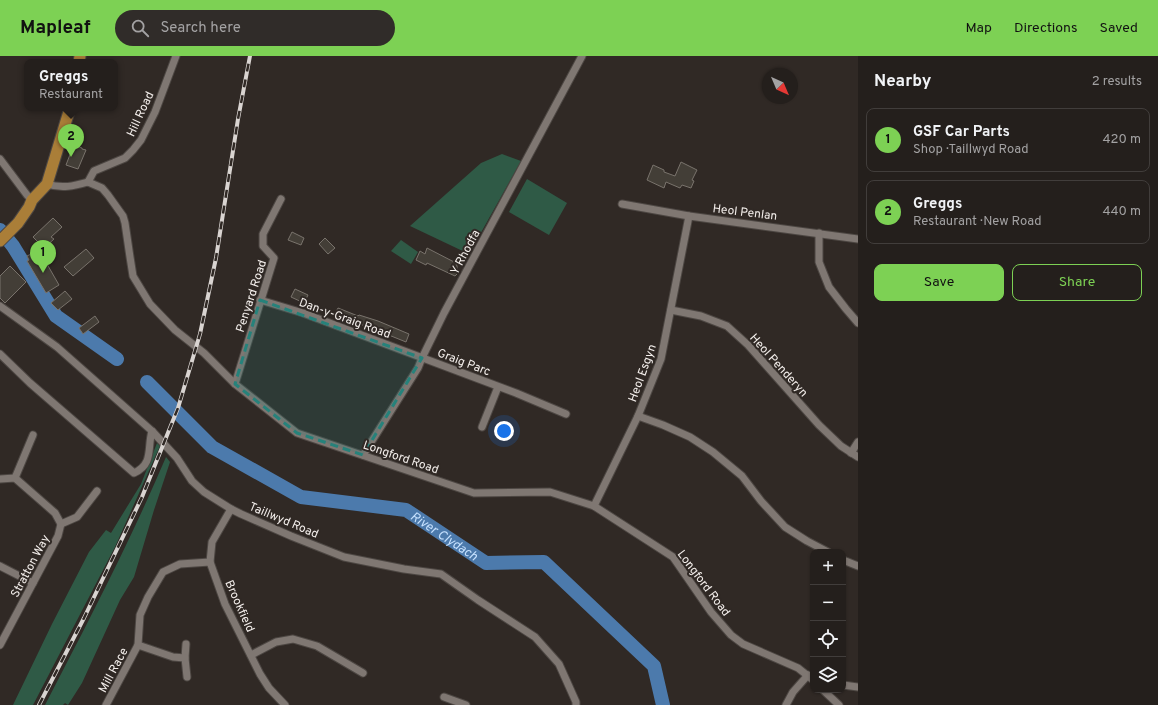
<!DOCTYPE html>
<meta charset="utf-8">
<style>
body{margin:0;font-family:Overpass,sans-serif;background:#302c29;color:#f1f3f6}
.controls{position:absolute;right:12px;bottom:12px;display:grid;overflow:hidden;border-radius:8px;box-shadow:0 1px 3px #0004}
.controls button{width:36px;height:36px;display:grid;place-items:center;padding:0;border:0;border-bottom:1px solid #413d3b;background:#241f1c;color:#f1f3f6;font:20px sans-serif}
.compass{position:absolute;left:762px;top:12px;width:36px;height:36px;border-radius:50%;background:#241f1c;box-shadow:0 1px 3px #0004;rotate:136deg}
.you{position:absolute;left:504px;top:375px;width:14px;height:14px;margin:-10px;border:3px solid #fff;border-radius:50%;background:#1a73e8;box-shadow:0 0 0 6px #1a73e833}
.badge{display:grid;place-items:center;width:26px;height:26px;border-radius:50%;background:#7dd154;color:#111;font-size:13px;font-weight:700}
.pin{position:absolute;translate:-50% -33px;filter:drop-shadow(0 1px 2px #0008)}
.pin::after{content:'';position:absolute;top:21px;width:14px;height:12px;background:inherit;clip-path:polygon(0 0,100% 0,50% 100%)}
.popup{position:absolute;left:24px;top:3px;width:94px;height:52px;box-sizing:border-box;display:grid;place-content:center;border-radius:8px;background:#241f1c;filter:drop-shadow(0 1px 3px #0005);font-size:13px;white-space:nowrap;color:#a3a2a3}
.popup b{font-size:15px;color:#f1f3f6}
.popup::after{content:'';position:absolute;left:50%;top:100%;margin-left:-8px;border:8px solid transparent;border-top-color:#241f1c}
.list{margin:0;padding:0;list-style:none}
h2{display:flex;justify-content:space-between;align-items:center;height:52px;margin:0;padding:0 16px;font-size:17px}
h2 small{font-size:13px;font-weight:400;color:#a3a2a3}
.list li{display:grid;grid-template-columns:26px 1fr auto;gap:12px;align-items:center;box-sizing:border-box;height:64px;margin:0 8px 8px;padding:0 8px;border:1px solid #413d3b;border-radius:8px}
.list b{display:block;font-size:15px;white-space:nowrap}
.list p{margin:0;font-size:13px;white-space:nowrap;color:#a3a2a3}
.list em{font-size:13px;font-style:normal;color:#a3a2a3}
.actions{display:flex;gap:8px;padding:12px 16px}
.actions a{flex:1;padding:9px 0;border:1px solid #7dd154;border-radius:8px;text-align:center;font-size:14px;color:#7dd154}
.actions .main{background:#7dd154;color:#111}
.icon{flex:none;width:22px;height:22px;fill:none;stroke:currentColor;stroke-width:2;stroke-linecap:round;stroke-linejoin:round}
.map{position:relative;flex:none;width:858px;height:649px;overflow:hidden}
header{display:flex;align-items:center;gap:24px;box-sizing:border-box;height:56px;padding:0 20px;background:#7dd154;color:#111}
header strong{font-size:19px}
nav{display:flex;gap:22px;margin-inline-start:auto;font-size:14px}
.search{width:280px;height:36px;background:#302c29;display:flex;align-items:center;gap:10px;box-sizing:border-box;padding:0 14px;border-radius:22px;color:#a3a2a3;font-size:15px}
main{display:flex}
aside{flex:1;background:#241f1c}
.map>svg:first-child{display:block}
.green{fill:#2f5a46}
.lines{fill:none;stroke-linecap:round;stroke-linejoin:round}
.river{stroke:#4c7aac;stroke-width:14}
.building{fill:#433e37;stroke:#79736c}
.street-casing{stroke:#4d4743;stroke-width:9}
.primary-casing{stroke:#4d4743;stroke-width:13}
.street{stroke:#7f7772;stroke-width:7}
.primary{stroke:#aa7e38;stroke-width:11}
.rail-casing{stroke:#d9d4d1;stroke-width:4}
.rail{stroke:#302925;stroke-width:2.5;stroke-dasharray:8;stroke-linecap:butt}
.marked{fill:#26827b;fill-opacity:0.2;stroke:#26827b;stroke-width:3;stroke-dasharray:8 5;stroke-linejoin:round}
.labels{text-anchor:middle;stroke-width:4;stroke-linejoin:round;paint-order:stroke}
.street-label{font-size:12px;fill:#f4efec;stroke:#302925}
.water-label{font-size:13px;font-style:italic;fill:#c7e2ff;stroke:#302925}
</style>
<header>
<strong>Mapleaf</strong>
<div class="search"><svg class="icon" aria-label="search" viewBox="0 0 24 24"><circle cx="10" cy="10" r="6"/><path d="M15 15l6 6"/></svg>Search here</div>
<nav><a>Map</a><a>Directions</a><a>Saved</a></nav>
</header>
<main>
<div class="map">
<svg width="858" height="649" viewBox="0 0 858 649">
<rect width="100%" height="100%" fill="#302925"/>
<!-- green -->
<g class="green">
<polygon points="502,98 521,105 469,198 410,170 481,107"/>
<polygon points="527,123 567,147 549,179 509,156"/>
<polygon points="401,184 418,196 411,208 391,195"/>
<polygon points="157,387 160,390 115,491 33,649 13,649 52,568 89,496 106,474 111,477 141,428"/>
<path d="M166 401 170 406 154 454 134 521 120 544 82 627 68 649 65 647 63 649H45C87 568 130 486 166 401Z"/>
</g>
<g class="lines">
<!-- river -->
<g class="river">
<polyline points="0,174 13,190 56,260 117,303"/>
<path id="s1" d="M147 326 212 391 301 441 406 454 486 507 544 506 654 610 663 649"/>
</g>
</g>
<!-- building -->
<g class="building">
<polygon points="69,87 82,92 82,93 86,94 78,113 66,109 71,96 67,94"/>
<polygon points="681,106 697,114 692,124 694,125 691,132 682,129 680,132 666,126 664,132 647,124 653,109 664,114 664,116 675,120"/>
<polygon points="53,162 62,171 51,181 54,183 44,192 33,181"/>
<polygon points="292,176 304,182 301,189 288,184"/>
<polygon points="325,182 335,192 328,198 319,188"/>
<polygon points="427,192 456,207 457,210 457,214 459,216 455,220 427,207 426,209 416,204 420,195 425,198"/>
<polygon points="86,193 94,202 73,220 64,211"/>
<polygon points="39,194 59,229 46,237 27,205 29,204 27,200"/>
<polygon points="10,210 26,226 5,247 0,242 0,220"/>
<polygon points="295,233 308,239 304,247 291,241"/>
<polygon points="65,235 72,243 58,254 51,247"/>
<polygon points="338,252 358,260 359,259 378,265 409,278 406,286 369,271 334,260"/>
<polygon points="95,260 99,266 83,278 79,272"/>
</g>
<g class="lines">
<!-- street casing -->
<g class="street-casing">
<g id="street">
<polyline points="0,103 27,139 32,144"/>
<polyline points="88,126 94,115 125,102 133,94 141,84 155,56 176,0"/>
<path d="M47 128C62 133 74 130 88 126L102 132 108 139 123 160 125 167 130 201 133 220 150 248 175 274 204 297 235 328 297 377 474 437 550 436 594 450 673 501 711 556 731 579 743 588 798 612 813 624"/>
<polyline points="622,148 689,160 858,183"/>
<polyline points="819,177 819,206 829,231 846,253 858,267"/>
<polyline points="260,244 303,257 516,337 566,358"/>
<polyline points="0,250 57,291 152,375 177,402 192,425 204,436 231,453 241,458 291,480 344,501 404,513 441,518 478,544 535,581 559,608 576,646 576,649"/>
<polyline points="671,254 701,260 727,270 748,289 819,369 841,390 858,401"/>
<path d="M0 298 30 327 134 417C154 408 147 392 152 375"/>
<polyline points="235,328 274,202 263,190 263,178 281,143"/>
<polyline points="638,360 663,369 690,381 713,396 742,420 761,445 785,471 807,485 828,496"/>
<polyline points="482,371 498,331"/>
<polyline points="851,397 858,386"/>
<polyline points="363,399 418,312 422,302 444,257 582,0"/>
<polyline points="15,422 33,379"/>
<polyline points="0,423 15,422 55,457 61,468 58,480 0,589"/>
<polyline points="594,450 638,360 661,303 689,160"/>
<polyline points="231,453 212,486 210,506 225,548 260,618 269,632 285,649"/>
<polyline points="61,468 77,461 97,435"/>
<polyline points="843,504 858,510"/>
<polyline points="0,510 33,527"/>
<polyline points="186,588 185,602 187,621"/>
<polyline points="138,589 173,601 185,602"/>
<polyline points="251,599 276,586 293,583 317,590 363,617"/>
<polyline points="843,629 858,631"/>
<polyline points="823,634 839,649"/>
<polyline points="444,641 466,649"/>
<polyline points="106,649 138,589 140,559 148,541 163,516 180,508 210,506"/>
<polyline points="786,649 793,636 808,619"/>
</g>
</g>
<!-- primary casing -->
<g class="primary-casing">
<g id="primary">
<polyline points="79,6 80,0"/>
<polyline points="0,185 18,167 29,151 32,144 47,128 70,52"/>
</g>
</g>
<!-- street -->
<use href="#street" class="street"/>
<!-- primary -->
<use href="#primary" class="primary"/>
<!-- rail casing -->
<g class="rail-casing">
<polyline id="rail" points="39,649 84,562 142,441 178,352 200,278 216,202 238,63 250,0"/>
</g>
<!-- rail -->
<use href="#rail" class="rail"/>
</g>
<!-- marked area -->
<path class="marked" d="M260 244 422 302 363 399 297 377 235 328Z"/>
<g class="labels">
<!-- street labels -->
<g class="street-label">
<text transform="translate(140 58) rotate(-65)" y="4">Hill Road</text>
<text transform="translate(745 156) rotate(7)" y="4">Heol Penlan</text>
<text transform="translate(465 196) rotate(-62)" y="4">Y Rhodfa</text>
<text transform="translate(251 240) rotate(-72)" y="4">Penyard Road</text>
<text transform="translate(345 262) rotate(20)" y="4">Dan-y-Graig Road</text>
<text transform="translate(464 306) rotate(21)" y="4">Graig Parc</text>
<text transform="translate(779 309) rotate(48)" y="4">Heol Penderyn</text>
<text transform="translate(642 317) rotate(-70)" y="4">Heol Esgyn</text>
<text transform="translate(401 401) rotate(19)" y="4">Longford Road</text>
<text transform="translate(284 464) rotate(23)" y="4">Taillwyd Road</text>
<text transform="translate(30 510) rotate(-62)" y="4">Stratton Way</text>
<text transform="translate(704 527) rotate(53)" y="4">Longford Road</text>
<text transform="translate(240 550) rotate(66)" y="4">Brookfield</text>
<text transform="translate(113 614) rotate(-62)" y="4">Mill Race</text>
</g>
<!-- water labels -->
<g class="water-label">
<text dy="5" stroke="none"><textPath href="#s1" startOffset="346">River Clydach</textPath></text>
</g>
</g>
</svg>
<div class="controls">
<button>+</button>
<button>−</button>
<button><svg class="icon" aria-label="locate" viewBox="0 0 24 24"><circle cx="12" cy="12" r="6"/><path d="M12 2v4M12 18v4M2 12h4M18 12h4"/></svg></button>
<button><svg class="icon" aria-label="layers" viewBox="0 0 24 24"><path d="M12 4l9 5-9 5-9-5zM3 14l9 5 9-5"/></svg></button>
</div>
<svg class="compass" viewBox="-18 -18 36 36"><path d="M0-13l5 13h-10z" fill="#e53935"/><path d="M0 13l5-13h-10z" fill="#a3a2a3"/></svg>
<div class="you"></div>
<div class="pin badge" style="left:43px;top:217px">1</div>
<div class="pin badge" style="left:71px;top:101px">2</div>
<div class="popup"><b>Greggs</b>Restaurant</div>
</div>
<aside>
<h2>Nearby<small>2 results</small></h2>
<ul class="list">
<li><span class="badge">1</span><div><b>GSF Car Parts</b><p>Shop · Taillwyd Road</p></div><em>420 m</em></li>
<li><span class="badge">2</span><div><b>Greggs</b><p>Restaurant · New Road</p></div><em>440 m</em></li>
</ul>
<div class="actions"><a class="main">Save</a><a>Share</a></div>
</aside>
</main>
